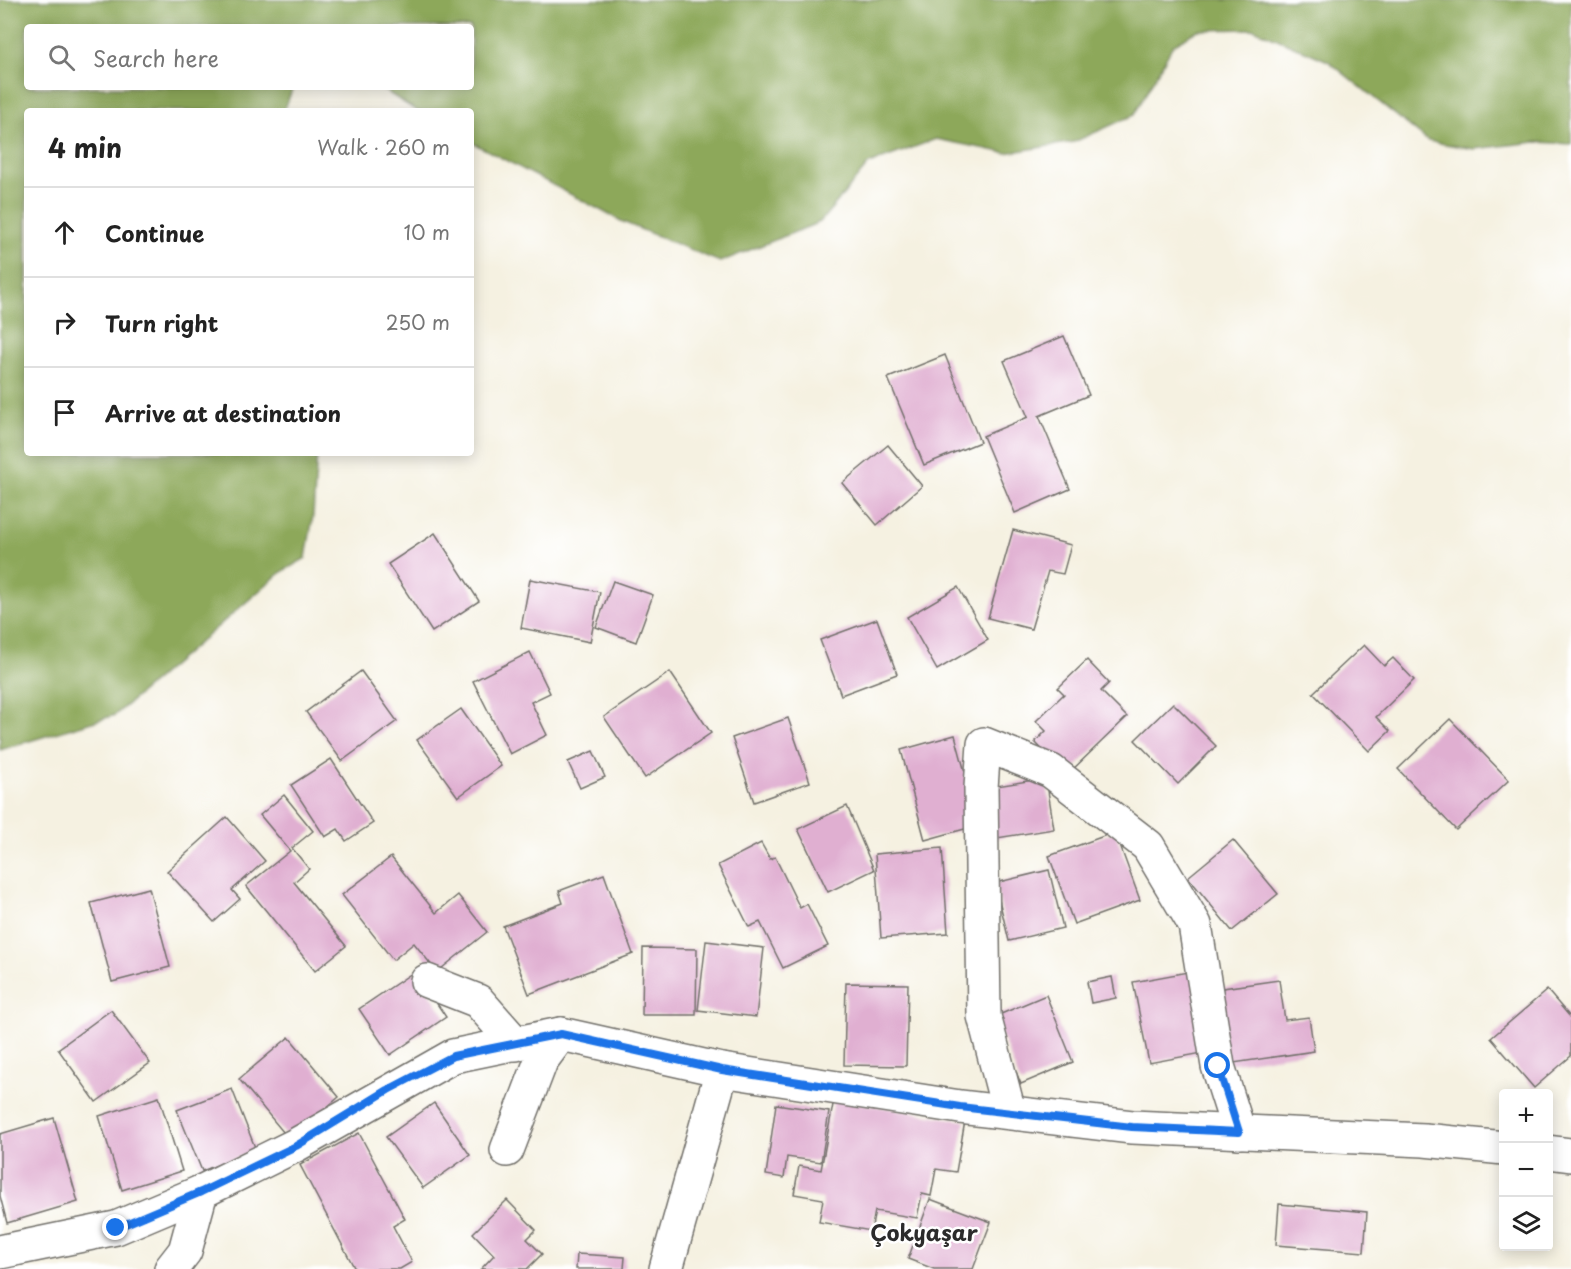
<!DOCTYPE html>
<meta charset="utf-8">
<style>
body{margin:0;font-family:"Playpen Sans",sans-serif;background:#f6f6f6;color:#222}
.controls{position:absolute;right:18px;bottom:18px;display:grid;overflow:hidden;border-radius:6px;box-shadow:0 3px 15px #0003}
.controls button{width:54px;height:54px;display:grid;place-items:center;padding:0;border:0;border-bottom:2px solid #e0e0e0;background:#fff;color:#222;font:30px sans-serif}
.stop{position:absolute;width:18px;height:18px;margin:-14px;border:4px solid #1a73e8;border-radius:50%;background:#fff}
.stop.end{background:#1a73e8;border-color:#fff;box-shadow:0 2px 6px #0008}
.list{margin:0;padding:0;list-style:none}
h2{display:flex;justify-content:space-between;align-items:center;height:78px;margin:0;padding:0 24px;font-size:26px}
h2 small{font-size:20px;font-weight:400;color:#767676}
.list li{display:grid;grid-template-columns:39px 1fr auto;gap:18px;align-items:center;box-sizing:border-box;height:90px;padding:0 24px;border-top:2px solid #e0e0e0}
.list b{display:block;font-size:22px;white-space:nowrap}
.list em{font-size:20px;font-style:normal;color:#767676}
.icon{flex:none;width:33px;height:33px;fill:none;stroke:currentColor;stroke-width:2;stroke-linecap:round;stroke-linejoin:round}
.map{position:relative;flex:none;width:1571px;height:1269px;overflow:hidden}
.search{position:absolute;background:#fff;box-shadow:0 3px 15px #0003;left:24px;top:24px;width:450px;height:66px;display:flex;align-items:center;gap:15px;box-sizing:border-box;padding:0 21px;border-radius:6px;color:#767676;font-size:22px}
.panel{position:absolute;background:#fff;box-shadow:0 3px 15px #0003;left:24px;top:108px;width:450px;height:348px;border-radius:6px}
.map>svg:first-child{display:block}
.forest{fill:#8da85a;stroke:#5c6a42;stroke-width:1.5}
.building{fill:#e0afd1}
.lines{fill:none;stroke-linecap:round;stroke-linejoin:round}
.minor-casing{stroke:#72706b;stroke-width:36}
.minor{stroke:#fff;stroke-width:33}
.route{stroke:#1a73e8;stroke-width:8}
.labels{text-anchor:middle;stroke-width:5;stroke-linejoin:round;paint-order:stroke}
.quarter-label{font-size:22px;font-weight:bold;fill:#2b2b2b;stroke:#fff}
</style>
<div class="map">
<svg width="1571" height="1269" viewBox="0 0 1571 1269">
<rect width="100%" height="100%" fill="#fff"/>
<filter id="ink" filterUnits="userSpaceOnUse"><feTurbulence type="fractalNoise" baseFrequency=".0167" numOctaves="2"/><feDisplacementMap in="SourceGraphic" scale="12" xChannelSelector="R" yChannelSelector="G"/><feConvolveMatrix kernelMatrix="1 2 1 2 8 2 1 2 1" color-interpolation-filters="sRGB"/></filter>
<filter id="wash" filterUnits="userSpaceOnUse"><feTurbulence type="fractalNoise" baseFrequency=".008" numOctaves="4" result="noise"/><feDisplacementMap in="SourceGraphic" scale="24" xChannelSelector="R" yChannelSelector="G"/><feGaussianBlur stdDeviation="1.35" result="paint"/><feColorMatrix in="noise" values="0 0 0 0 0 0 0 0 0 0 0 0 0 0 0 0 0 1.4 0 .05"/><feComposite in="paint" operator="in"/></filter>
<g filter="url(#wash)">
<rect width="100%" height="100%" fill="#f5f1e1"/>
<!-- forest -->
<polygon class="forest" points="0,0 1571,0 1571,144 1536,142 1474,149 1428,141 1328,61 1254,29 1198,30 1173,45 1134,115 1074,142 1006,153 936,139 869,164 820,222 720,262 623,222 471,142 471,111 417,111 379,87 471,87 471,27 27,27 27,87 293,87 284,111 27,111 27,453 317,453 313,516 306,558 280,573 115,715 0,750"/>
<g id="blocks">
<!-- building -->
<g class="building">
<polygon points="1064,336 1089,395 1039,416 1070,489 1015,513 983,436 1028,417 1004,361"/>
<polygon points="945,355 980,442 924,465 888,378"/>
<polygon points="888,445 922,486 877,525 842,483"/>
<polygon points="1013,530 1071,545 1063,574 1048,571 1031,629 988,618"/>
<polygon points="435,533 479,601 432,632 388,564"/>
<polygon points="530,579 600,592 590,642 521,628"/>
<polygon points="613,581 653,595 636,642 596,627"/>
<polygon points="958,587 988,640 937,670 907,617"/>
<polygon points="877,619 897,674 841,695 820,640"/>
<polygon points="1364,645 1384,666 1393,658 1414,680 1376,717 1390,731 1369,751 1313,693"/>
<polygon points="530,652 550,693 531,702 547,735 510,754 473,681"/>
<polygon points="1087,660 1109,683 1101,691 1127,717 1067,775 1035,742 1046,731 1036,721 1064,694 1058,688"/>
<polygon points="361,671 397,721 342,761 306,712"/>
<polygon points="670,672 711,733 645,778 604,717"/>
<polygon points="1173,703 1216,746 1178,784 1135,740"/>
<polygon points="461,709 501,766 458,797 417,740"/>
<polygon points="788,718 810,782 754,802 732,738"/>
<polygon points="1450,719 1509,780 1456,830 1398,769"/>
<polygon points="955,735 979,825 925,840 901,750"/>
<polygon points="593,751 605,777 580,788 568,762"/>
<polygon points="331,759 373,823 346,841 338,829 325,837 291,785"/>
<polygon points="1046,778 1054,829 991,839 984,788"/>
<polygon points="284,795 313,831 292,848 309,869 294,882 346,946 315,971 246,886 290,851 260,815"/>
<polygon points="847,806 874,870 828,892 798,829"/>
<polygon points="227,817 265,861 232,890 240,899 214,922 167,871"/>
<polygon points="1115,832 1140,900 1074,924 1049,856"/>
<polygon points="1233,840 1278,894 1232,931 1188,877"/>
<polygon points="761,843 770,859 775,857 800,908 807,904 828,946 783,968 760,922 749,927 718,865"/>
<polygon points="942,848 948,933 881,938 875,854"/>
<polygon points="391,857 436,913 458,895 487,932 437,972 414,943 393,960 342,895"/>
<polygon points="1049,870 1063,928 1009,941 995,883"/>
<polygon points="604,874 633,954 529,994 503,926 563,903 559,891"/>
<polygon points="149,888 170,967 112,982 91,903"/>
<polygon points="706,941 764,948 756,1017 698,1010"/>
<polygon points="643,948 697,949 696,1015 642,1015"/>
<polygon points="415,971 446,1017 390,1055 359,1009"/>
<polygon points="1193,971 1208,1052 1149,1063 1133,982"/>
<polygon points="1112,977 1116,998 1091,1003 1087,982"/>
<polygon points="1279,980 1285,1020 1309,1017 1314,1051 1227,1064 1216,989"/>
<polygon points="846,983 908,984 906,1066 844,1065"/>
<polygon points="1547,990 1571,1018 1571,1056 1534,1088 1491,1038"/>
<polygon points="1046,995 1073,1062 1021,1084 994,1017"/>
<polygon points="111,1010 150,1063 96,1102 58,1049"/>
<polygon points="289,1037 339,1097 289,1139 239,1079"/>
<polygon points="232,1089 256,1150 202,1171 177,1110"/>
<polygon points="159,1097 182,1171 122,1190 99,1116"/>
<polygon points="834,1099 965,1121 956,1172 936,1169 931,1196 922,1194 917,1218 875,1211 871,1231 819,1222 823,1199 794,1194 799,1166 821,1170"/>
<polygon points="434,1103 470,1155 423,1188 386,1137"/>
<polygon points="776,1104 829,1112 821,1162 787,1157 784,1178 766,1175"/>
<polygon points="54,1118 78,1202 7,1223 0,1196 0,1134"/>
<polygon points="359,1133 405,1219 393,1226 412,1262 400,1269 355,1269 300,1165"/>
<polygon points="930,1199 991,1222 973,1269 934,1269 908,1259"/>
<polygon points="507,1200 536,1230 527,1239 542,1254 527,1269 481,1269 494,1255 473,1233"/>
<polygon points="1279,1204 1367,1212 1364,1252 1276,1245"/>
<polygon points="577,1254 625,1257 624,1269 576,1269"/>
</g>
</g>
</g>
<g filter="url(#ink)">
<use href="#blocks" fill-opacity="0" stroke="#72706b" stroke-width="1.5"/>
<g class="lines">
<!-- minor casing -->
<g class="minor-casing">
<g id="minor">
<polyline points="427,981 478,1001 516,1044"/>
<polyline points="1009,1112 984,1016 981,788 984,744 1051,771 1148,846 1195,925 1218,1066 1239,1132"/>
<polyline points="507,1150 541,1061 561,1034"/>
<polyline points="1548,1152 1571,1155"/>
<polyline points="0,1252 116,1228 201,1192"/>
<polyline points="171,1269 185,1251 201,1192 296,1145 453,1056 561,1034 722,1070 960,1107 1132,1127 1424,1140 1504,1148"/>
<polyline points="666,1269 722,1070"/>
</g>
</g>
<!-- minor -->
<use href="#minor" class="minor"/>
</g>
</g>
<g class="lines" filter="url(#ink)">
<!-- route -->
<polyline class="route" points="116,1228 201,1192 296,1146 388,1090 453,1056 561,1034 722,1070 960,1107 1132,1127 1239,1132 1218,1066"/>
</g>
<g class="labels">
<!-- quarter labels -->
<g class="quarter-label">
<text x="924" y="1241">Çokyaşar</text>
</g>
</g>
</svg>
<div class="controls">
<button>+</button>
<button>−</button>
<button><svg class="icon" aria-label="layers" viewBox="0 0 24 24"><path d="M12 4l9 5-9 5-9-5zM3 14l9 5 9-5"/></svg></button>
</div>
<div class="stop" style="left:1218px;top:1066px"></div>
<div class="stop end" style="left:116px;top:1228px"></div>
<div class="search"><svg class="icon" aria-label="search" viewBox="0 0 24 24"><circle cx="10" cy="10" r="6"/><path d="M15 15l6 6"/></svg>Search here</div>
<section class="panel">
<h2>4 min<small>Walk · 260 m</small></h2>
<ul class="list">
<li><svg class="icon" aria-label="ahead" viewBox="0 0 24 24"><path d="M12 20V5M6 11l6-6 6 6"/></svg><div><b>Continue</b></div><em>10 m</em></li>
<li><svg class="icon" aria-label="right" viewBox="0 0 24 24"><path d="M7 20v-9h11M14 6l5 5-5 5"/></svg><div><b>Turn right</b></div><em>250 m</em></li>
<li><svg class="icon" aria-label="arrive" viewBox="0 0 24 24"><path d="M6 21V4h12l-3 4 3 4H6"/></svg><div><b>Arrive at destination</b></div></li>
</ul>
</section>
</div>
